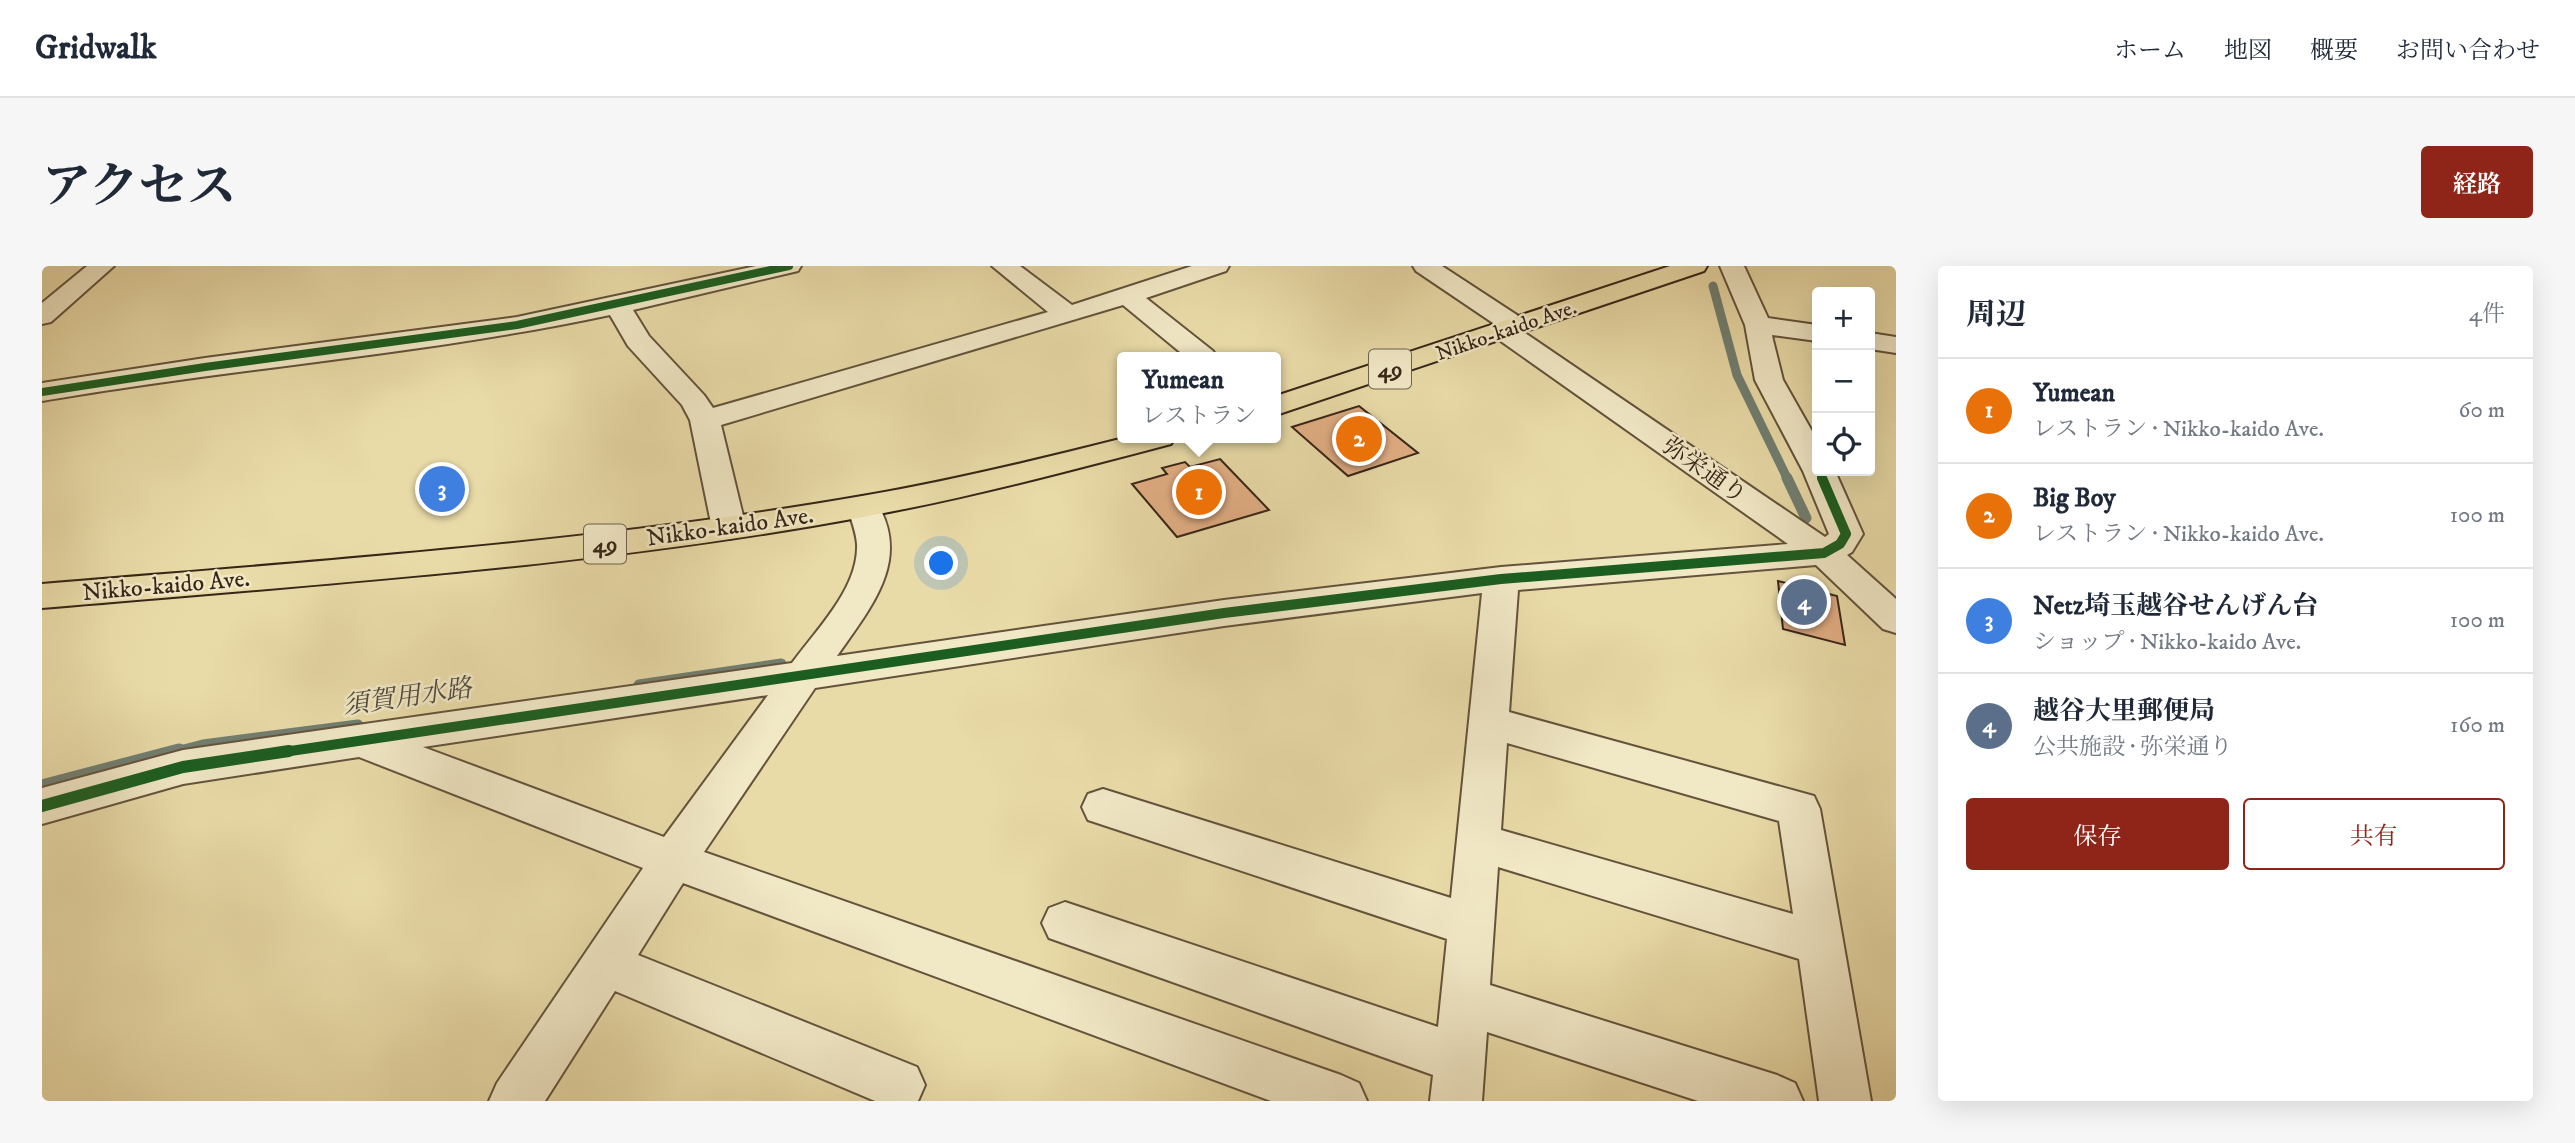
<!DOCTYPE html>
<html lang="ja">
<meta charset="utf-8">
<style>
body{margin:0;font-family:"IM FELL DW Pica","Noto Serif JP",serif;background:#f6f6f7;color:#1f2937}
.controls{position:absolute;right:21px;top:21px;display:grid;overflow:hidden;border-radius:7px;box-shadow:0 7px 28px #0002}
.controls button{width:63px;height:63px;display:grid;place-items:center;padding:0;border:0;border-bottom:2px solid #e0e1e3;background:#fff;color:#1f2937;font:35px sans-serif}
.you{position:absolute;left:900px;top:298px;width:24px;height:24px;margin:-18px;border:5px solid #fff;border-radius:50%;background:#1a73e8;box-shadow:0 0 0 10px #1a73e833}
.badge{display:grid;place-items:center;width:46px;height:46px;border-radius:50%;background:#8f2418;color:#fff;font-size:23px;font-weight:700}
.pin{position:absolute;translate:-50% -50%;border:4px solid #fff;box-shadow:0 2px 7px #0006}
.popup{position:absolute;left:1075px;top:86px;width:164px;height:91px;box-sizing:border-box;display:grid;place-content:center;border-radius:7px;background:#fff;filter:drop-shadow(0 2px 5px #0005);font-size:23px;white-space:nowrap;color:#747a83}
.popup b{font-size:26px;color:#1f2937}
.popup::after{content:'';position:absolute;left:50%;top:100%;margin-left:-14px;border:14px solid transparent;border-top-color:#fff}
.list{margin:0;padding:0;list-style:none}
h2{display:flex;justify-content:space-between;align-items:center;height:91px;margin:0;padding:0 28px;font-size:30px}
h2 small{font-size:23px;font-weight:400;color:#747a83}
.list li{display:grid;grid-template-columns:46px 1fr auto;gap:21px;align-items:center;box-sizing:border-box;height:105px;padding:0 28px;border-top:2px solid #e0e1e3}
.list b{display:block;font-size:26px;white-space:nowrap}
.list p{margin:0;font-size:23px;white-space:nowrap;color:#747a83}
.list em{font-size:23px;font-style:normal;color:#747a83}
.actions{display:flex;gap:14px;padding:21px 28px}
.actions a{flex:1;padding:16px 0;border:2px solid #8f2418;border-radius:7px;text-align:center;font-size:24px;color:#8f2418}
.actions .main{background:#8f2418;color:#fff}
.icon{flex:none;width:38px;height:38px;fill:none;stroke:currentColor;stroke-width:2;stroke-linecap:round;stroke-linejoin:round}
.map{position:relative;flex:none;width:1854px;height:835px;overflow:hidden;border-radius:7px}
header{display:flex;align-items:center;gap:42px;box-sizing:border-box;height:98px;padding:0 35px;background:#fff;border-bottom:2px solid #e0e1e3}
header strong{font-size:33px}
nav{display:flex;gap:38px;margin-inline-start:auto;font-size:24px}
.intro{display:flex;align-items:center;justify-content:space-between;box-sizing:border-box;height:168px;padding:0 42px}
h1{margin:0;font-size:49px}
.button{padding:18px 32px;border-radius:7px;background:#8f2418;color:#fff;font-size:24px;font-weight:700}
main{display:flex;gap:42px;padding:0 42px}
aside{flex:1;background:#fff;border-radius:7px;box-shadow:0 7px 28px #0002}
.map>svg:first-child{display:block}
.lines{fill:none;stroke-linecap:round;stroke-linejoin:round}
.stream-far2{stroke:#717f72;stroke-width:9}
.stream-far1{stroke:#717f72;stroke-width:11}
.stream{stroke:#717f72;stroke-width:15}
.building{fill:#e3af85;stroke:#372618;stroke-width:2}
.minor-casing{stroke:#64533c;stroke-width:4}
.major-casing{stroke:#372618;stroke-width:4}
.minor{fill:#f1e8c6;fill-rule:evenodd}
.major{fill:#e9dba8;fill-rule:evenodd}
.cycleway-far2-casing{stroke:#f1e8c6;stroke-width:11}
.cycleway-far1-casing{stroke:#f1e8c6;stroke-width:14}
.cycleway-casing{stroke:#f1e8c6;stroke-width:17}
.cycleway-far2{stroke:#1b5e20;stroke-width:8}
.cycleway-far1{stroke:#1b5e20;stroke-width:10}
.cycleway{stroke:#1b5e20;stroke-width:12}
.labels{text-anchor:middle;stroke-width:5;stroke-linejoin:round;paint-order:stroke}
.far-street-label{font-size:21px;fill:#372618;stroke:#f1e8c6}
.shield{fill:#f1e8c6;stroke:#6f604c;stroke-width:2}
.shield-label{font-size:23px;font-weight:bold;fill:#372618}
.street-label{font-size:24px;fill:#372618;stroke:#f1e8c6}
.water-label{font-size:26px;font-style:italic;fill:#4f4b3e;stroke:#f1e8c6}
</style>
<header>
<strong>Gridwalk</strong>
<nav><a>ホーム</a><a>地図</a><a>概要</a><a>お問い合わせ</a></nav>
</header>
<div class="intro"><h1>アクセス</h1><a class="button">経路</a></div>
<main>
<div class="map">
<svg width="1854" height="835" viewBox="0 0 1854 835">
<rect width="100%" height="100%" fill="#e9dba8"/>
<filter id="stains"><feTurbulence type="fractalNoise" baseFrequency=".00286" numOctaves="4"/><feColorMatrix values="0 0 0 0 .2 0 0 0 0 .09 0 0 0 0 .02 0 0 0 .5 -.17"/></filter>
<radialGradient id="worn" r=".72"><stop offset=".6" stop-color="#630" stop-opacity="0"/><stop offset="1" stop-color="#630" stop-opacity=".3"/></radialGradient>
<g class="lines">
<!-- stream-far2 -->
<polyline class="stream-far2" points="1671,20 1695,109 1746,214"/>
<!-- stream-far1 -->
<g class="stream-far1">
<polyline points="1745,212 1764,252"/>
<polyline points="597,419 739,398"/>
<polyline points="130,487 161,479 316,459"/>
</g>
<!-- stream -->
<polyline class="stream" points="0,521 137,485"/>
</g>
<!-- building -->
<g class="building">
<polygon points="1317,140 1376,187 1306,210 1250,161"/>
<polygon points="1178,193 1227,244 1135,271 1090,218 1125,208 1120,202 1143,196 1148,201"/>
<polygon points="1736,315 1795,330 1803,379 1741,363"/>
</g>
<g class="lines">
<!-- minor casing -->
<g class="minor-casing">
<g id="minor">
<polygon points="45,0 72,0 9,56 0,58 0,37"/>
<path d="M714 0H759L756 5 591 44 607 70 662 129 671 142 1006 46 950 0H978L1030 39 1150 0H1187L1184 5 1104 32 1171 85 1175 91H1144L1081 39 679 159 704 262 699 270 687 273 675 270 670 262 648 154 640 139 586 80 568 49C381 89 189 102 0 135V117L163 92 475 51Z"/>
<path d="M1371 0H1400L1484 55 1487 61 1483 67 1783 271 1787 268 1761 205 1713 114 1703 59 1678 0H1702L1726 52 1775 59V75L1730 69 1731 74 1741 114 1775 174V205H1793L1821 268 1810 286 1805 289 1854 333V367L1841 363 1774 299 1476 324 1467 446 1772 530 1778 543 1829 835H1777L1757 693 1456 601 1448 719 1735 809 1753 817 1761 835H1656L1445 766 1440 835H1388L1391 809 1007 672 1000 657 1007 642 1023 636 1396 761 1405 673 1046 554 1040 541 1046 528 1061 523 1409 632 1440 327 1182 360 773 422 662 586 1299 809 1317 817 1325 835H1229L641 617 596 689 875 801 883 819 876 835H833L573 725 503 835H447L455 817 601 602 317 491 141 518 0 558V522L141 484 750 397C774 364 817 322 815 278 814 265 809 253 805 241L809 234 821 230 833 234C871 293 829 341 795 390L1182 334 1459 301 1746 278 1453 71 1449 65 1454 59 1374 5ZM726 429 622 571 381 481ZM1465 477 1737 555 1751 648 1459 564Z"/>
<polygon points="1828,67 1854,71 1854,87 1828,83"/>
</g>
</g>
<!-- major casing -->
<g class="major-casing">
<g id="major">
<polygon points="1628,0 1665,0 1662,5 1234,149 1234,130"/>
<path d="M1082 172H1133L1129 178C1027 205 925 232 821 251 551 301 274 318 0 342V318C274 295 549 277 820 230 908 215 995 194 1082 172Z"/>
</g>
</g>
<!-- minor -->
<use href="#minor" class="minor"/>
<!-- major -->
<use href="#major" class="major"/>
<!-- cycleway-far2 casing -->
<g class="cycleway-far2-casing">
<g id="cycleway-far2">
<polyline points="0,126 163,101 475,59 747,0"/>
<polyline points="1777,205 1781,214"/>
</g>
</g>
<!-- cycleway-far1 casing -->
<g class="cycleway-far1-casing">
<polyline id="cycleway-far1" points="235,487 1182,347 1459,313 1782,287 1798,278 1804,268 1780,212"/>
</g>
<!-- cycleway casing -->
<g class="cycleway-casing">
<polyline id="cycleway" points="0,540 141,501 247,485"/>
</g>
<!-- cycleway-far2 -->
<use href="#cycleway-far2" class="cycleway-far2"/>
<!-- cycleway-far1 -->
<use href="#cycleway-far1" class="cycleway-far1"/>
<!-- cycleway -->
<use href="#cycleway" class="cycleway"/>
</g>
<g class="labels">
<!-- far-street labels -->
<g class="far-street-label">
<text transform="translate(1464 64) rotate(-19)" y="7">Nikko-kaido Ave.</text>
</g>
<!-- shield labels -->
<g class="shield">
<rect x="1327" y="83.5" width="42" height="39" rx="5"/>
<rect x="542" y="258.5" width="42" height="39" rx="5"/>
</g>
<g class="shield-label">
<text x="1348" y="111">49</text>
<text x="563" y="286">49</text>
</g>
<!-- street labels -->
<g class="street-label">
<text transform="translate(1663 204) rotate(35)" y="8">弥栄通り</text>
<text transform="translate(688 260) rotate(-8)" y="8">Nikko-kaido Ave.</text>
<text transform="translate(124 319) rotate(-5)" y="8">Nikko-kaido Ave.</text>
</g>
<!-- water labels -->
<g class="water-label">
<text transform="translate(365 430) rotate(-8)" y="9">須賀用水路</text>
</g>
</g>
<rect width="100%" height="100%" filter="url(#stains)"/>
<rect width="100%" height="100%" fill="url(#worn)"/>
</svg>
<div class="controls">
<button>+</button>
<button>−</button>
<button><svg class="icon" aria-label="locate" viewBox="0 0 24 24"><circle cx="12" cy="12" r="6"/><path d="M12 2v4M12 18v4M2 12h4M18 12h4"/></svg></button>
</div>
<div class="you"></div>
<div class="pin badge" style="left:1157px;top:226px;background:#e8710a">1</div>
<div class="popup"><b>Yumean</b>レストラン</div>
<div class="pin badge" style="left:1317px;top:173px;background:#e8710a">2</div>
<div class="pin badge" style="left:400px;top:223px;background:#3f7fe0">3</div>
<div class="pin badge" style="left:1762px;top:336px;background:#5c6f8a">4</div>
</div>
<aside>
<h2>周辺<small>4件</small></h2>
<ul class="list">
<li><span class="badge" style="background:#e8710a">1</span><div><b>Yumean</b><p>レストラン · Nikko-kaido Ave.</p></div><em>60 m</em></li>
<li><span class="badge" style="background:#e8710a">2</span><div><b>Big Boy</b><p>レストラン · Nikko-kaido Ave.</p></div><em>100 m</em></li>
<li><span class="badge" style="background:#3f7fe0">3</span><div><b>Netz埼玉越谷せんげん台</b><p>ショップ · Nikko-kaido Ave.</p></div><em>100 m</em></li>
<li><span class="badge" style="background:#5c6f8a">4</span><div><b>越谷大里郵便局</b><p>公共施設 · 弥栄通り</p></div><em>160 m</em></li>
</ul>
<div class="actions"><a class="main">保存</a><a>共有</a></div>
</aside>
</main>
